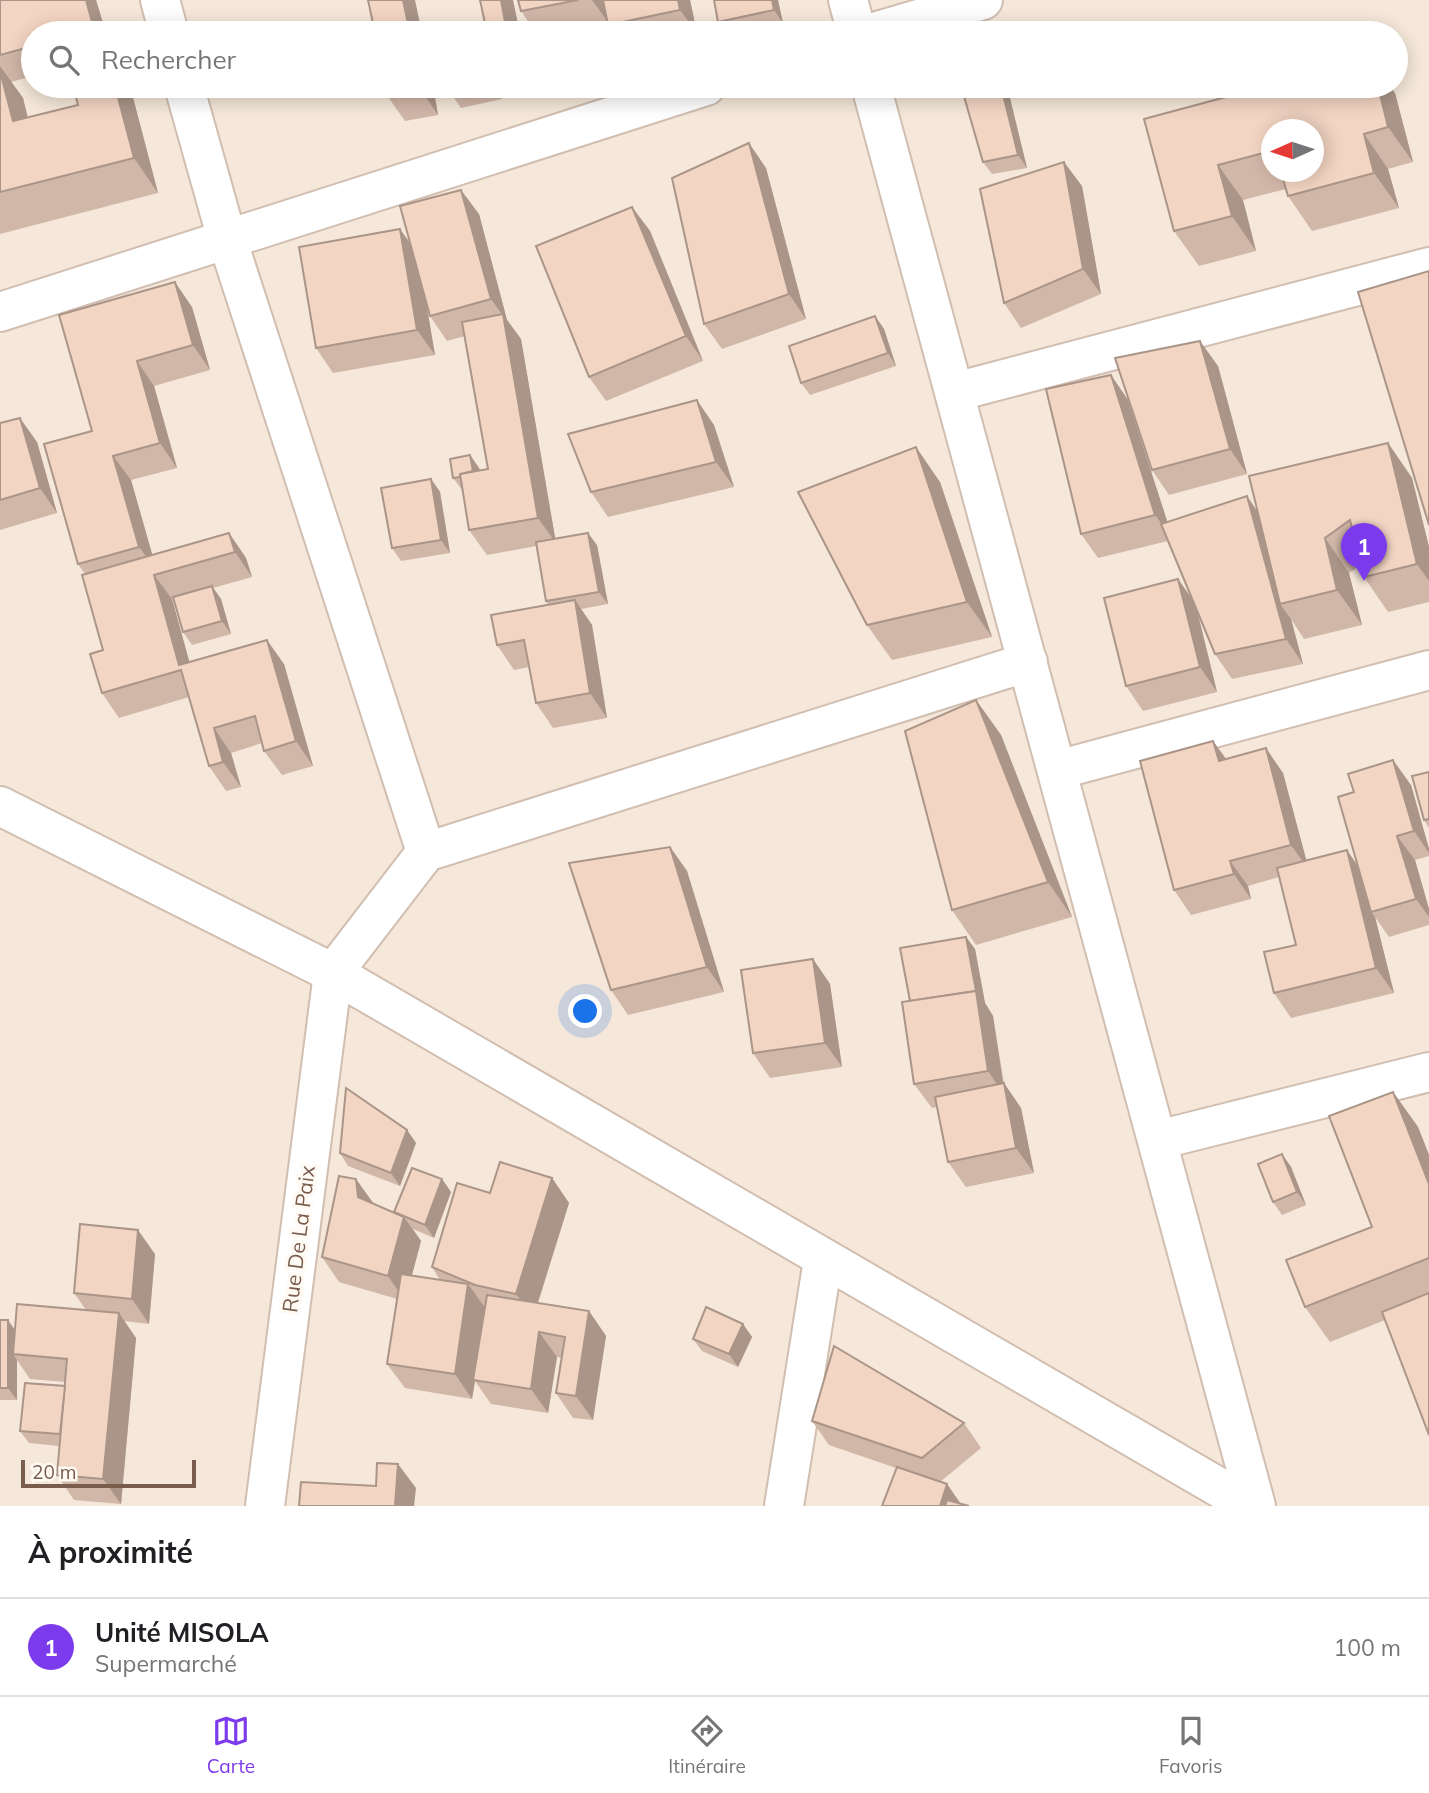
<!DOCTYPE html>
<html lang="fr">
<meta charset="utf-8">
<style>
body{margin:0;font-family:Mulish,sans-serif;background:#f6f6f6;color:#202124}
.compass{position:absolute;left:1261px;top:119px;width:63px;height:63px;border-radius:50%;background:#fff;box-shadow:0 4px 18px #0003;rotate:267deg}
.scale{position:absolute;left:21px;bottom:18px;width:175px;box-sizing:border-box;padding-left:7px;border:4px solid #7a5c4d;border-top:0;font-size:19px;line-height:24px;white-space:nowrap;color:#7a5c4d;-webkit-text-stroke:5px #fffaf3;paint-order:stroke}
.you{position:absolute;left:586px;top:1012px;width:24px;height:24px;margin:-18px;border:5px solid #fff;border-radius:50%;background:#1a73e8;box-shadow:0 0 0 10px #1a73e833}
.badge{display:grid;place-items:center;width:46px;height:46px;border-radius:50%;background:#7c3aed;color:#fff;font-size:23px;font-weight:700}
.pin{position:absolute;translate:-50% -58px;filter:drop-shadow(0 2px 4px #0008)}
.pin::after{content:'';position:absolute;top:37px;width:24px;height:21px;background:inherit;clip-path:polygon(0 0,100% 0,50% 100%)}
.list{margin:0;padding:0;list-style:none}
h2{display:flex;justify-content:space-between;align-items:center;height:91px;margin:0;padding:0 28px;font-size:30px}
h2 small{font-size:23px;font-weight:400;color:#757577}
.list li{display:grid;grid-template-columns:46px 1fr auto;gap:21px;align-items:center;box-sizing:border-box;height:98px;padding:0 28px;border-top:2px solid #e0e0e0}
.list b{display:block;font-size:26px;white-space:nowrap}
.list p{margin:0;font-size:23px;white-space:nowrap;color:#757577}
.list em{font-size:23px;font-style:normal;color:#757577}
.icon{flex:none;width:38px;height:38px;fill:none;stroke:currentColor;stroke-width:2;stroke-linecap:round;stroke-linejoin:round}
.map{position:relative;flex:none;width:1429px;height:1506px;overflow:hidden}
.search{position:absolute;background:#fff;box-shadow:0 4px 18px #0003;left:21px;right:21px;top:21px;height:77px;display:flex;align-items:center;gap:18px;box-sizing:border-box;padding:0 24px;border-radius:38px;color:#757577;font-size:26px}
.sheet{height:189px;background:#fff}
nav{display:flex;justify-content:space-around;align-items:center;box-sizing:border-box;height:98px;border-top:2px solid #e0e0e0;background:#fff;font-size:19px;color:#757577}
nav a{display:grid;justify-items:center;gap:4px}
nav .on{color:#7c3aed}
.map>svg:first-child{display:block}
.residential{fill:#f5e8da;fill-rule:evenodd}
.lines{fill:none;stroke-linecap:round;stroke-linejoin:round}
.minor-casing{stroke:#d1beb0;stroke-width:42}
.minor{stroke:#fff;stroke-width:38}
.wall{fill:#d1b7a8;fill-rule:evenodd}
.shaded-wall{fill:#aa9588}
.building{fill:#f3d5c3;stroke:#aa9588;stroke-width:2}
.labels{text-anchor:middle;stroke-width:7;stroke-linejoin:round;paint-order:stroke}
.street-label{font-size:21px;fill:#7a5c4d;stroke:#fffaf3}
</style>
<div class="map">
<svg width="1429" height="1506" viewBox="0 0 1429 1506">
<rect width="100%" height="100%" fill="#fdf6ec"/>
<!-- residential -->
<path class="residential" d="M0 0H1429V1506H0ZM33 33H1396V86H33ZM1272 130H1314V172H1272Z"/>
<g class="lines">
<!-- minor casing -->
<g class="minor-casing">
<g id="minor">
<polyline points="160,0 169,33"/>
<polyline points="848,0 857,33"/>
<polyline points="871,33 983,0"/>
<polyline points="184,86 227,239 426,852"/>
<polyline points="871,86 1256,1506"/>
<polyline points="0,312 706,86"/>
<polyline points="955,392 1429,267"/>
<polyline points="1057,770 1429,670"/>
<polyline points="0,806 333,973 1251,1506"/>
<polyline points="1158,1140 1429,1072"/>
<polyline points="265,1506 333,973 426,852 1028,662"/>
<polyline points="784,1506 823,1260"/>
</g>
</g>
<!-- minor -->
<use href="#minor" class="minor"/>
</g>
<!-- wall -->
<g class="wall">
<polygon points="0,0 96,0 106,33 33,33 33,76 11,82 23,98 28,118 78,105 130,86 158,193 0,234"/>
<polygon points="518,0 690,0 697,33 614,33 608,25 608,22 552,33 536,33 521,11"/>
<polygon points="778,0 783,23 734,33 726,33 718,22"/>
<polygon points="385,86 433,86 438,115 405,121 388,97"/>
<polygon points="500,86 502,99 461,108 452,95"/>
<polygon points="506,86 530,86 531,90 512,94"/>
<polygon points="1007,86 1027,168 992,174 983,162"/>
<path d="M1395 93 1413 162 1388 169 1399 208 1312 231 1288 196 1286 189 1243 200 1256 251 1199 266 1174 231 1144 119ZM1271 130 1313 172H1271Z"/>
<polygon points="766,168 806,319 722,349 704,324"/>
<polygon points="1082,186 1101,294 1021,328 1004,303"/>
<polygon points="632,207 650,231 703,361 606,401 589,377"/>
<polygon points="479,214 507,320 521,339 555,538 597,545 608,604 581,609 592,625 607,718 553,728 536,703 529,667 514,670 497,645 548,605 546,601 536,546 487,555 469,530 463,491 453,478 470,455 479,468 480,470 488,469 465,336 447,341 430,316 425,297 435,355 333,373 316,348 410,243"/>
<polygon points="192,307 210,370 154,386 177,468 131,480 152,555 229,533 246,558 252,577 213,588 221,599 231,634 192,645 183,632 174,599 172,599 189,662 284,664 313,766 282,775 264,751 262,743 231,753 241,787 226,791 209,766 189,697 119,718 102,693 103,650 85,574 78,564 92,431 59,315"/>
<polygon points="875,316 884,329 896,366 810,395 801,383"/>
<polygon points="1218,366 1247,474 1169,495 1152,470"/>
<polygon points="1111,375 1128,400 1167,522 1257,511 1388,443 1412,478 1429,547 1429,602 1388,612 1364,577 1361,565 1349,573 1362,625 1304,639 1291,619 1303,664 1232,679 1215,654 1198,613 1217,692 1143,711 1126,686 1178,579 1191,598 1168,541 1098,558 1081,534"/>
<polygon points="0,423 37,442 57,513 0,530"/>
<polygon points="714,425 734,487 608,517 591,492"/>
<polygon points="431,479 440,492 450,553 401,561 392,548"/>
<polygon points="940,482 992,637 892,660 867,625"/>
<polygon points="976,700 1001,735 1072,917 976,945 952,910"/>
<polygon points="1213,741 1226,759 1283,773 1306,861 1358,867 1411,785 1429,849 1429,856 1415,860 1429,909 1429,925 1389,937 1375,917 1394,993 1291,1018 1274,993 1296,945 1279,877 1248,886 1251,899 1191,915 1174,890"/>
<polygon points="1429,772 1429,828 1424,820"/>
<polygon points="670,847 687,871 724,992 628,1015 611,990"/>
<polygon points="966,937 975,949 985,1003 993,1016 1004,1084 1021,1108 1034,1173 966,1187 948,1162 937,1107 932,1108 914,1084 910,1001"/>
<polygon points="813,959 830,984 842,1067 770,1078 753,1053"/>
<polygon points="1393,1092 1418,1127 1429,1155 1429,1435 1385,1320 1330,1342 1305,1307 1372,1227"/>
<polygon points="407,1130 416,1143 400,1186 348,1166 340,1153"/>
<polygon points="1282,1154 1291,1167 1306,1205 1282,1215 1273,1202"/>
<polygon points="552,1178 569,1203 538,1303 589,1311 606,1336 593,1420 573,1418 556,1393 562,1358 557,1357 548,1413 491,1404 475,1381 472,1399 405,1388 387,1364 397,1299 339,1282 322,1257 374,1204 394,1212 442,1179 451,1192 434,1238 413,1229 421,1241 412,1275 440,1280 432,1267 490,1193"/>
<polygon points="155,1254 149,1324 124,1321 136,1338 121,1504 74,1500 57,1475 59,1446 29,1443 20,1431 65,1386 65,1382 30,1379 17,1360 17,1400 0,1400 0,1320 15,1330 86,1310 74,1293"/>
<polygon points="743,1324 752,1337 738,1367 702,1351 693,1339"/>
<polygon points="812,1421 964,1423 981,1448 940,1482 947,1484 961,1504 882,1506 896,1468 829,1445"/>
</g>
<!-- shaded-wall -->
<g class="shaded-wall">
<polygon points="86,0 96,0 106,33 97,33 94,29"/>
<polygon points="403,0 415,0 422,33 410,33"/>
<polygon points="501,0 513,0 520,33 507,33"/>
<polygon points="592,0 603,0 608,22"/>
<polygon points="678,0 690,0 697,33 680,10"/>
<polygon points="772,0 778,0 783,23 774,10"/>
<polygon points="0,66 23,98 37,156 13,121 0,71"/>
<polygon points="115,86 130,86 158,193 134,158"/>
<polygon points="420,86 433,86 438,115 421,90"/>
<polygon points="493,86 500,86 502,99"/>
<polygon points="1001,86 1007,86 1027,168 1018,155"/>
<polygon points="1378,86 1390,86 1395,93 1413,162 1388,127"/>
<polygon points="1364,134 1388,169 1399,208 1374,173"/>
<polygon points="749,143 766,168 806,319 789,294"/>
<polygon points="1064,162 1082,186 1101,294 1083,269"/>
<polygon points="1218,165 1243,200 1256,251 1232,216"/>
<polygon points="461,190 479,214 507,320 521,339 556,543 538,518 504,317 491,299"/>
<polygon points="632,207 650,231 703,361 686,336"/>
<polygon points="400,229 418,254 435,355 417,330"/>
<polygon points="175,282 192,307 210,370 193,345"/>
<polygon points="875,316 884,329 896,366 888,353"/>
<polygon points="1200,341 1218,366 1247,474 1230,449"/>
<polygon points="137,361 154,386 177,468 160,443"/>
<polygon points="1111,375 1128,400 1173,539 1155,515"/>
<polygon points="697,400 714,425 734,487 716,462"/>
<polygon points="20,418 37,442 57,513 40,488"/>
<polygon points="1388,443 1412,478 1429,547 1429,581 1417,564"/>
<polygon points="916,447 940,482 992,637 967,602"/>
<polygon points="470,455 479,468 482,487 473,474"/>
<polygon points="113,456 131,480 157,571 139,547"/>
<polygon points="431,479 440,492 450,553 441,540"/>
<polygon points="1247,496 1264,521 1280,604 1291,619 1303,664 1286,639"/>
<polygon points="229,533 246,558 252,577 235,552"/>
<polygon points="588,533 597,545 608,604 599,592"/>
<polygon points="1325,538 1349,573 1362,625 1337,590"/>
<polygon points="154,575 172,599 197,689 179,665"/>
<polygon points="1178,579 1195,603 1217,692 1200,667"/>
<polygon points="212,586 221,599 231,634 222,621"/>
<polygon points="575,600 592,625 607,718 590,693"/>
<polygon points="267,640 284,664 313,766 296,741"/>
<polygon points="976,700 1001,735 1072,917 1048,882"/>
<polygon points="214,728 231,753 241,787 223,762"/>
<polygon points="1213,741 1231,766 1219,761"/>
<polygon points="1266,748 1283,773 1309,870 1291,845"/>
<polygon points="1393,760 1411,785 1429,849 1429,853 1414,831"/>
<polygon points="1397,836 1415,860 1429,909 1429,917 1416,899"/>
<polygon points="670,847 687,871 724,992 707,967"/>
<polygon points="1347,850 1364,875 1371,912 1375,917 1394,993 1376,968"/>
<polygon points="1230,861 1248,886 1251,899 1234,874"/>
<polygon points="966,937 975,949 985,1003 993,1016 1005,1096 988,1071"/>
<polygon points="813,959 830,984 842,1067 825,1043"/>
<polygon points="1004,1083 1021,1108 1034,1173 1016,1148"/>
<polygon points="1393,1092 1418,1127 1429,1155 1429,1184"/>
<polygon points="407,1130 416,1143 400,1186 391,1173"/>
<polygon points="1282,1154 1291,1167 1306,1205 1297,1192"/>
<polygon points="552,1178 569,1203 533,1318 516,1294"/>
<polygon points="356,1179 374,1204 358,1197"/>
<polygon points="442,1179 451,1192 434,1238 425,1225"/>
<polygon points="404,1217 421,1241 405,1301 388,1276"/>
<polygon points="138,1230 155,1254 149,1324 132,1299"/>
<polygon points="468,1284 486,1309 473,1380 475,1381 472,1399 455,1374"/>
<polygon points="589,1311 606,1336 593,1420 576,1396"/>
<polygon points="119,1313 136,1338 121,1504 103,1479"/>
<polygon points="8,1320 17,1333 13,1354 17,1360 17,1400 8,1388"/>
<polygon points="743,1324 752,1337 738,1367 729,1354"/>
<polygon points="539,1332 557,1357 548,1413 531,1389"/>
<polygon points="398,1464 416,1488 414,1506 395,1506"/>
<polygon points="947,1484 962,1506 940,1506"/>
</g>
<!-- building -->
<g class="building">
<polygon points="0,0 86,0 94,29 79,33 33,33 33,46 0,55"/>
<polygon points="368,0 403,0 410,33 375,33"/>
<polygon points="480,0 501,0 507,33 487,33"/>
<polygon points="518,0 578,0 521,11"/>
<polygon points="603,0 678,0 680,10 608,25"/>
<polygon points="714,0 772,0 774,10 718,22"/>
<polygon points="0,71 13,121 78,105 73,86 115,86 134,158 0,192"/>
<polygon points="385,86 420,86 421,90 388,97"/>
<polygon points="450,86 493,86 493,87 452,95"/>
<polygon points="961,86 1001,86 1018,155 983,162"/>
<polygon points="1267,86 1378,86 1388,127 1364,134 1374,173 1288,196 1281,172 1313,172 1313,130 1271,130 1271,151 1218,165 1232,216 1174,231 1144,119"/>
<polygon points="749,143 789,294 704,324 672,178"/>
<polygon points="1064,162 1083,269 1004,303 980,189"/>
<polygon points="461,190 491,299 430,316 400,206"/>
<polygon points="632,207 686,336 589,377 536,246"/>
<polygon points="400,229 417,330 316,348 299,247"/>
<polygon points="1429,271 1429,525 1358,292"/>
<polygon points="175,282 193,345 137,361 160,443 113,456 139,547 78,564 44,444 92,431 59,315"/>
<polygon points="503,314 538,518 469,530 460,474 488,469 462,322"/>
<polygon points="875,316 888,353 801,383 789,346"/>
<polygon points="1200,341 1230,449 1152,470 1115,358"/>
<polygon points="1111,375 1155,515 1081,534 1046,389"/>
<polygon points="697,400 716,462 591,492 568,434"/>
<polygon points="20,418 40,488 0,500 0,423"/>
<polygon points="1388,443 1417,564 1364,577 1350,520 1325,538 1337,590 1280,604 1249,476"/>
<polygon points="916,447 967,602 867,625 798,492"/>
<polygon points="470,455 473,471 460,474 460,477 453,478 450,459"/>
<polygon points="431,479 441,540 392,548 381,488"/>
<polygon points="1247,496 1286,639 1215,654 1161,524"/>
<polygon points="229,533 235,552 154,575 179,665 267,640 296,741 264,751 255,716 214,728 223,762 209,766 181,670 102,693 90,654 103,650 82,575"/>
<polygon points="588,533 599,592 546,601 536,542"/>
<polygon points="1178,579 1200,667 1126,686 1104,598"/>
<polygon points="212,586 222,621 183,632 173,597"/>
<polygon points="575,600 590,693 536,703 524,640 497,645 491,615"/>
<polygon points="976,700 1048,882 952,910 905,731"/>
<polygon points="1213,741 1219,761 1266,748 1291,845 1230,861 1234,874 1174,890 1140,761"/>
<polygon points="1393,760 1414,831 1397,836 1416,899 1371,912 1338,797 1354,792 1348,774"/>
<polygon points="1429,772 1429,819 1424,820 1412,776"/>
<polygon points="670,847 707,967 611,990 569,863"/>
<polygon points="1347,850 1376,968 1274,993 1264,952 1296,945 1277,868"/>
<polygon points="966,937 976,991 910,1001 900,948"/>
<polygon points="813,959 825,1043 753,1053 741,970"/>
<polygon points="976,991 988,1071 914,1084 902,1002"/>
<polygon points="1004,1083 1016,1148 948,1162 935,1097"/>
<polygon points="346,1088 407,1130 391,1173 340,1153"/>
<polygon points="1393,1092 1429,1184 1429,1258 1305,1307 1286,1260 1372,1227 1329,1116"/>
<polygon points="1282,1154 1297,1192 1273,1202 1258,1164"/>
<polygon points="500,1162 552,1178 516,1294 475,1285 432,1267 457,1183 490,1193"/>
<polygon points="412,1168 442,1179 425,1225 394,1212"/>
<polygon points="339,1176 356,1179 358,1197 404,1217 388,1276 322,1257"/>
<polygon points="80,1224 138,1230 132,1299 74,1293"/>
<polygon points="401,1274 468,1284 455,1374 387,1364"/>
<polygon points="1429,1293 1429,1435 1382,1312"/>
<polygon points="487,1295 589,1311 576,1396 556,1393 565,1337 539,1332 531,1389 473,1380"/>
<polygon points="17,1304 119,1313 103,1479 57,1475 67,1359 13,1354"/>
<polygon points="706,1307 743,1324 729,1354 693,1339"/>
<rect x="0" y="1320" width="8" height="68"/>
<polygon points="834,1346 964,1423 922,1458 812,1421"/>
<polygon points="25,1383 65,1386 60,1434 20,1431"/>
<polygon points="377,1463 398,1464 395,1506 299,1506 301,1482 376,1486"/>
<polygon points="897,1467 947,1484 940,1506 882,1506"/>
<polygon points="947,1500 969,1506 945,1506"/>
</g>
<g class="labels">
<!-- street labels -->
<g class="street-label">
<text transform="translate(299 1239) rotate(-83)" y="7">Rue De La Paix</text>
</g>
</g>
</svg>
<svg class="compass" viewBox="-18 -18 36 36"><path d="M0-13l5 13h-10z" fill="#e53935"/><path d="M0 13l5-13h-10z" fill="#757577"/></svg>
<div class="scale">20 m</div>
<div class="you"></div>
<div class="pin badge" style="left:1364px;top:581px">1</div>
<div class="search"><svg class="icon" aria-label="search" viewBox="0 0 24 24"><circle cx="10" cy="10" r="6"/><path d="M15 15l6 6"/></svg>Rechercher</div>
</div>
<section class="sheet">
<h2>À proximité<small></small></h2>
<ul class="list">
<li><span class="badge">1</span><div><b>Unité MISOLA</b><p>Supermarché</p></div><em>100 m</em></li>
</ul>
</section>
<nav>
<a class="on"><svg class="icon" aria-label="map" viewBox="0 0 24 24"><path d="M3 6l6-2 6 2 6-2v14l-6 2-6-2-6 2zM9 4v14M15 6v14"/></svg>Carte</a>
<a><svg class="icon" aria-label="directions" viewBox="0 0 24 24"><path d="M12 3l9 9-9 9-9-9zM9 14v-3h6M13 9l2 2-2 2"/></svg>Itinéraire</a>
<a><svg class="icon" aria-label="saved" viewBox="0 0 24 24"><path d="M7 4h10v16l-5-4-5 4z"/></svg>Favoris</a>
</nav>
